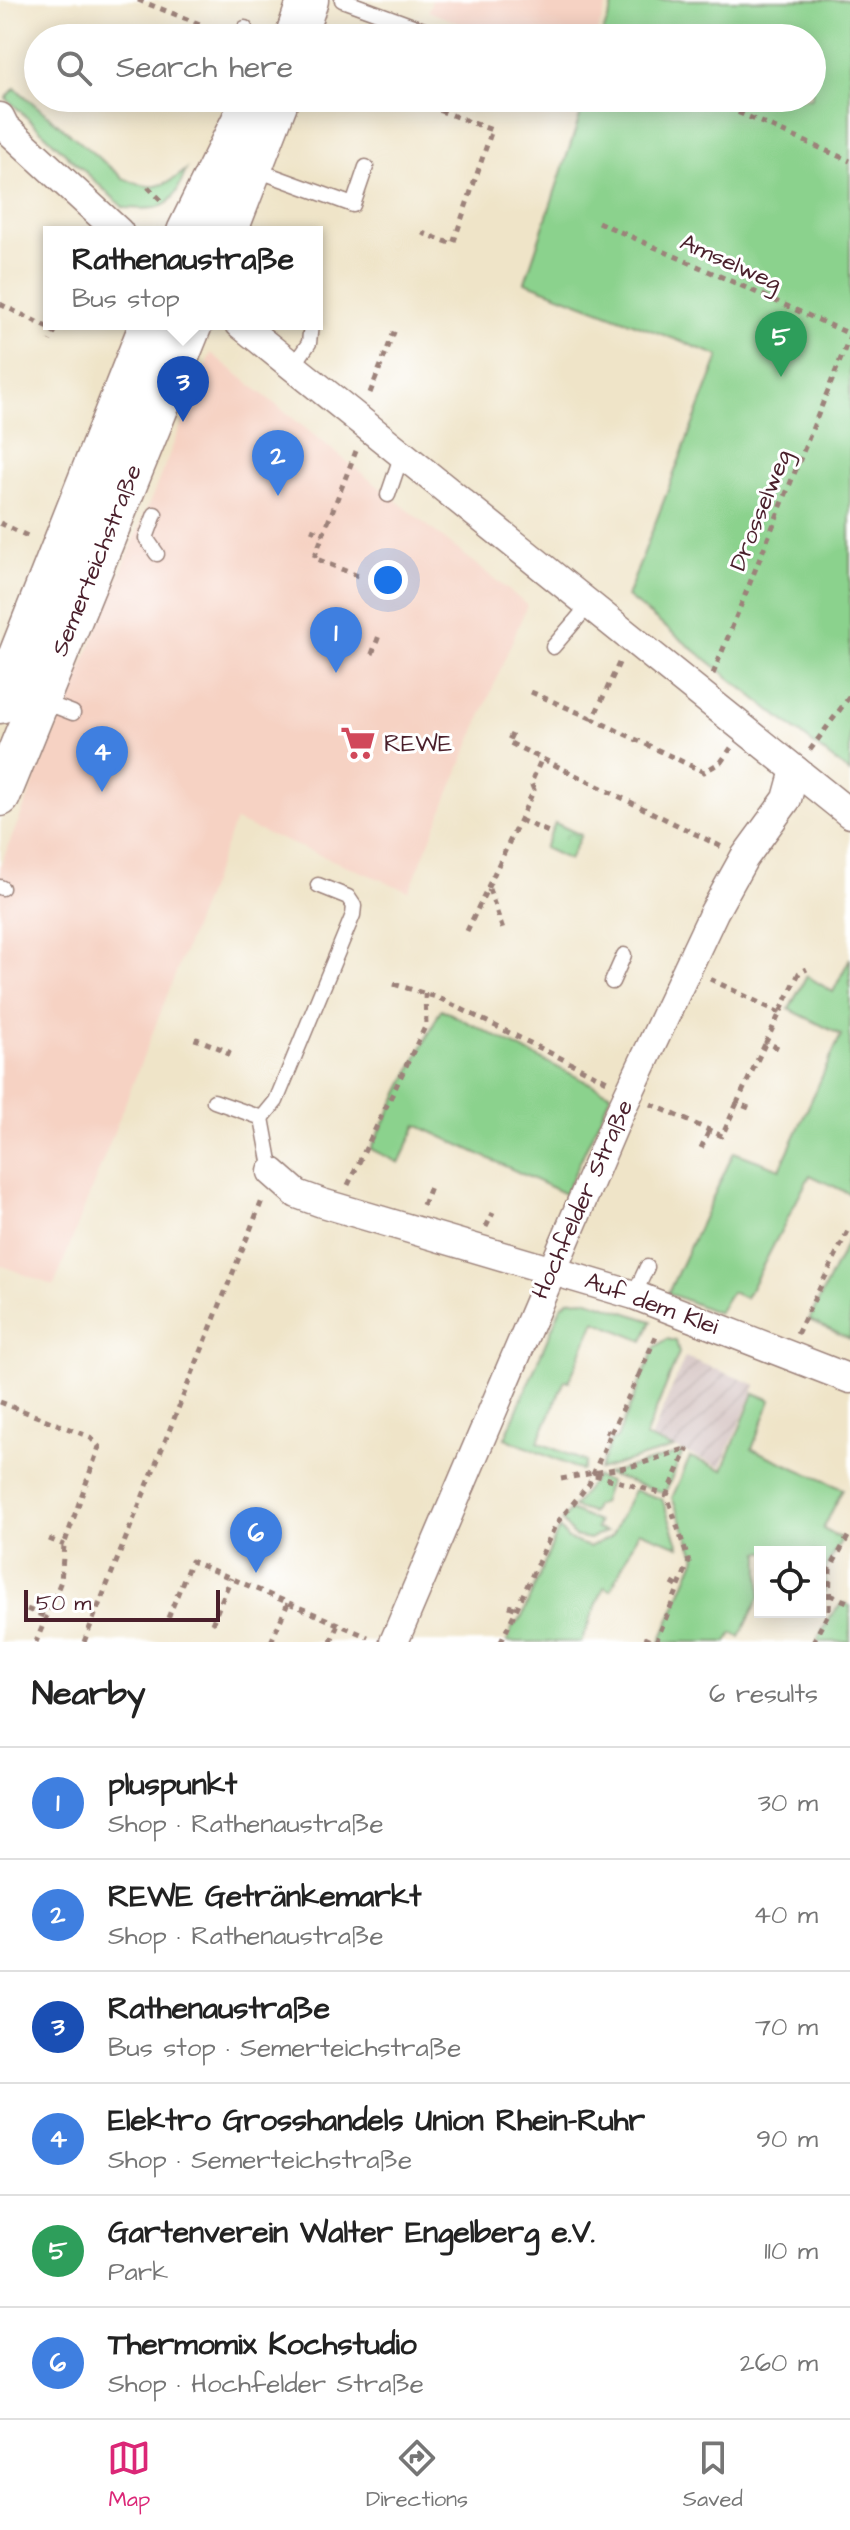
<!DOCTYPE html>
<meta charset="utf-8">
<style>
body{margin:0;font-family:"Architects Daughter",sans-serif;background:#f6f6f6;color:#222}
.controls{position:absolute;right:24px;bottom:24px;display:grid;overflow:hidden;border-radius:0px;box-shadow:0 4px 20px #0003}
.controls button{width:72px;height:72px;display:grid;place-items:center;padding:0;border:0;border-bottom:2px solid #e0e0e0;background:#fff;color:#222;font:40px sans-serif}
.scale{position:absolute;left:24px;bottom:20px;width:196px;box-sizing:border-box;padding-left:8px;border:4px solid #4a1f2b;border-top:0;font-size:22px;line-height:28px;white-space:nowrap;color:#4a1f2b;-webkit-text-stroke:6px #fff;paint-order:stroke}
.you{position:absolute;left:388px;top:580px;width:28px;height:28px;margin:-20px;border:6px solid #fff;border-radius:50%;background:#1a73e8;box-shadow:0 0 0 12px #1a73e833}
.badge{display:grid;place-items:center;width:52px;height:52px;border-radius:50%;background:#db2777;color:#fff;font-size:26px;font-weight:700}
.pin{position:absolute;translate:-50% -66px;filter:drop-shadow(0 2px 4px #0008)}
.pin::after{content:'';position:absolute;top:42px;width:28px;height:24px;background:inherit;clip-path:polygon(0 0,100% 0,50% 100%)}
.popup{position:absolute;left:43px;top:226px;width:280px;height:104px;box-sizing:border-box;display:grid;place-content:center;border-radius:0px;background:#fff;filter:drop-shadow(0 2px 6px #0005);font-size:26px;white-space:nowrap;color:#767676}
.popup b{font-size:30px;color:#222}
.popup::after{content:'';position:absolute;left:50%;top:100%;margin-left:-16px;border:16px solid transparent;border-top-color:#fff}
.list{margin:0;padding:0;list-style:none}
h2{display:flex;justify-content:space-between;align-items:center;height:104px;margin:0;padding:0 32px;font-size:34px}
h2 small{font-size:26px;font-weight:400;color:#767676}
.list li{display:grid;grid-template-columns:52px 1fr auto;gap:24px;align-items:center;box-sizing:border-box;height:112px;padding:0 32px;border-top:2px solid #e0e0e0}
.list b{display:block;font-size:30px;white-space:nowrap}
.list p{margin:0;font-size:26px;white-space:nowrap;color:#767676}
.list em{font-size:26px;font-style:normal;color:#767676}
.icon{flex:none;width:44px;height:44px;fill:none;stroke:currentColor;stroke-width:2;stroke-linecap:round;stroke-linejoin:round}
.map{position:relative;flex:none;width:850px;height:1642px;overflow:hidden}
.search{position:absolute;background:#fff;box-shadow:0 4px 20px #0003;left:24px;right:24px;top:24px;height:88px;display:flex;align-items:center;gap:20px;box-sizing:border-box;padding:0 28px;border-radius:44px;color:#767676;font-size:30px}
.sheet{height:776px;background:#fff}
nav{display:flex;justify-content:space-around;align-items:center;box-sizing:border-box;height:112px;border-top:2px solid #e0e0e0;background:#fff;font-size:22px;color:#767676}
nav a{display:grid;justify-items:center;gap:4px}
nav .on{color:#db2777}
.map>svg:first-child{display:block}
.built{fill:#f6d2c3}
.industrial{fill:url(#industrial-furrows)}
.green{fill:#8bd28d;stroke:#6a785c;stroke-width:2}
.park{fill:url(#park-crowns);stroke:#6a785c;stroke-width:2}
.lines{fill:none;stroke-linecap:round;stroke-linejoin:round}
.lane-casing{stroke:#9c827a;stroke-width:17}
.street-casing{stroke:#9c827a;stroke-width:31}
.secondary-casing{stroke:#9c827a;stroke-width:43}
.path{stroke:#9c827a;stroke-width:5;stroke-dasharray:6 6;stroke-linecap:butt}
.lane{stroke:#fff;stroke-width:14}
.street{stroke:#fff;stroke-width:28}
.secondary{stroke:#fff;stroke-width:40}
.labels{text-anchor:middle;stroke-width:6;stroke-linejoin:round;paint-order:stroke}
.street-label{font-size:24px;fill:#4a1f2b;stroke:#fff}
.poi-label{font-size:24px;fill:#4a1f2b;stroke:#fff;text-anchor:start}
</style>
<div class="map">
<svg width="850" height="1642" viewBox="0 0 850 1642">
<defs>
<pattern id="industrial-furrows" width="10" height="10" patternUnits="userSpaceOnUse" patternTransform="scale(2)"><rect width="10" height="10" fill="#d1bfbd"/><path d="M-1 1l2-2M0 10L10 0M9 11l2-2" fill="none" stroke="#b5a4a3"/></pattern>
<pattern id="park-crowns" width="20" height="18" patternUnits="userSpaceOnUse" patternTransform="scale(2)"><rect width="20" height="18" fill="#8bd28d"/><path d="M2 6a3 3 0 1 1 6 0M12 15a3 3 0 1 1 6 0" fill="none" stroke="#79b47a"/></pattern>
</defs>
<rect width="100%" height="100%" fill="#fff"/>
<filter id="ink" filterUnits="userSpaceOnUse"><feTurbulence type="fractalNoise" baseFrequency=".0125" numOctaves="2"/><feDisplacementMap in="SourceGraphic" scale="16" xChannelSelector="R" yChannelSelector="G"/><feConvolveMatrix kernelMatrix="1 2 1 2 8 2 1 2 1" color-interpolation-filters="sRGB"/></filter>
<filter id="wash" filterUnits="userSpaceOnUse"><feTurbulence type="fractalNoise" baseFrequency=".006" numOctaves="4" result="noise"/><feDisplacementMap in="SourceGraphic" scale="32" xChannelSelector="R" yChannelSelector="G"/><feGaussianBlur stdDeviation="1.8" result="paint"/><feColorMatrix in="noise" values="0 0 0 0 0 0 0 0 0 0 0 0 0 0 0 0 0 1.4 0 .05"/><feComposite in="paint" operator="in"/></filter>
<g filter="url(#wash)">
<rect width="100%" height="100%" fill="#efe4c8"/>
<!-- built -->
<g class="built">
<polygon points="432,0 609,0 595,38 496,38 428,11"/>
<polygon points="211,353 527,605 409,891 235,821 54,1286 0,1265 0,866"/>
</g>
<!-- industrial -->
<polygon class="industrial" points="685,1357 756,1385 721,1467 651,1438"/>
<!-- green -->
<g class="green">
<polygon points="615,0 850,0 850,773 627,597 719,356 525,282 586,98 812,98 812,38 601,38"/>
<path d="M15 88 123 178C150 191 163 189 186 170 171 210 165 210 124 208L6 98Z"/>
<polygon points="850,958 850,1194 810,1175 746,1298 731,1292 718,1313 668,1293 734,1152 780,1169 841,1035 789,1009 807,976 833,992"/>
<polygon points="441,1009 611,1094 565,1194 417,1125 399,1163 371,1149"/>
<polygon points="850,1236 850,1339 809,1320"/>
<polygon points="585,1299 652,1321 643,1341 595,1321 569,1381 565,1380 538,1442 586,1462 582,1471 505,1438 561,1307 568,1300"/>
<polygon points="667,1339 676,1341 679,1353 645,1437 673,1448 599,1470 611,1441 617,1438 655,1347"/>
<polygon points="754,1393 771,1400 752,1449 843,1489 823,1529 842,1539 826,1568 825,1592 820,1589 820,1552 760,1552 760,1596 740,1637 732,1633 727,1642 660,1642 696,1557 672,1498 690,1457 723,1470"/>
<polygon points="683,1452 665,1493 606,1474"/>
<polygon points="596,1477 609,1482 602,1503 595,1505 592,1513 573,1507"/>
<polygon points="634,1490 662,1499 679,1546 639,1531 611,1590 604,1587 581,1642 507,1642 513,1626 521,1619 559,1528 568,1539 589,1547 611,1537"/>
<polygon points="570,1510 598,1522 596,1529 606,1532 589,1539 574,1536 562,1521"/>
<polygon points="843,1603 850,1606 850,1642 817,1642 830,1616"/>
</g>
<!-- park -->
<polygon class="park" points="555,823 581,835 569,860 544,848"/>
</g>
<g filter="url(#ink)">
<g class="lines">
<!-- lane casing -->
<g class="lane-casing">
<g id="lane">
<polyline points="342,0 424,30"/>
<polyline points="241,38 245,28"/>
<polyline points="254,169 353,205 366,167"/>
<polyline points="294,365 309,343 311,324"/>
<polyline points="388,495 402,454"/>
<polyline points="155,514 146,538 157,554"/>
<polyline points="553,647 588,606"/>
<polyline points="39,700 73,713"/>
<polyline points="0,887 2,888"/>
<polyline points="612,982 624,955"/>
<polyline points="214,1101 262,1118 272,1172"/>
<polyline points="262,1118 276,1101 353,915 354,906 348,897 318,885"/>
<polyline points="634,1295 647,1267"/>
</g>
</g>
<!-- street casing -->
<g class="street-casing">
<g id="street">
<polyline points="0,117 5,127 119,232"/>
<polyline points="240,324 850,814"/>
<polyline points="272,1172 297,1194 322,1203 634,1295 850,1379"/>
<polyline points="394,1642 619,1114 714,912 744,858 787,799 795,770"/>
</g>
</g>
<!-- secondary casing -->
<g class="secondary-casing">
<g id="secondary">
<polyline points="295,38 308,0"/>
<polyline points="187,232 253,98"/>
<polyline points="227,232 279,98"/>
<polyline points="0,703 150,324"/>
<polyline points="0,796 192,324"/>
</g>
</g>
<!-- path -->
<g class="path">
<polyline points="138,0 223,33"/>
<polyline points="406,98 492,130 453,244 422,233"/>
<polyline points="705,98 850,161"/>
<polyline points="148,187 165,204"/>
<polyline points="598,222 850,334"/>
<polyline points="0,304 55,331 50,341"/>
<polyline points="370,393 396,327"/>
<polyline points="356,451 314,558 358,576"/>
<polyline points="0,523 32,538"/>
<polyline points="311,529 323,534"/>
<polyline points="372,654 380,633"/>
<polyline points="619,663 593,719 704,772 721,762 731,748"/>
<polyline points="713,674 850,336"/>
<polyline points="531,692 593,719"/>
<polyline points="512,734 508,742 722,847"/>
<polyline points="810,750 850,696"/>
<polyline points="520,820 551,833"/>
<polyline points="489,889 503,930"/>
<polyline points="467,931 534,790 531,783 542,758"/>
<polyline points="710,979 780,1013"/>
<polyline points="394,984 439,998 607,1081"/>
<polyline points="196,1042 197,1039 229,1052 226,1059"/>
<polyline points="778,1048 766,1042 799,973 807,969"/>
<polyline points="651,1104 722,1136 737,1103"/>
<polyline points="749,1108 737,1103 766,1042"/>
<polyline points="701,1148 709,1131"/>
<polyline points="348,1185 426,1025 425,993"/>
<polyline points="423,1205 431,1184"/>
<polyline points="486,1227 493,1213"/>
<polyline points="797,1334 850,1227"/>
<polyline points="639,1375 658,1332"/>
<polyline points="0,1402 90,1437 99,1447 64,1545 61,1581 36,1642"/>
<polyline points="611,1433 639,1375 635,1374"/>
<polyline points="595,1475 667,1495"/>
<polyline points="561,1479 637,1465 688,1448"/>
<polyline points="49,1539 64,1545"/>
<polyline points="672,1583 679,1587"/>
<polyline points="830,1595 850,1603"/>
<polyline points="509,1606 517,1609"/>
<polyline points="27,1609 46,1617"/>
<polyline points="168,1618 191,1561 368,1637"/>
<polyline points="212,1624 231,1578"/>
<polyline points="644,1638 653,1642"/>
<polyline points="84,1642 263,1198"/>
<polyline points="271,1642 288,1603"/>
<polyline points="331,1642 338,1624"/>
<polyline points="501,1642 556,1524 589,1484 611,1433 606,1431"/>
<polyline points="656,1642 689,1562 667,1495 688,1448"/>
<polyline points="813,1642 829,1612 830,1569 850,1533"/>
</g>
<!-- lane -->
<use href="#lane" class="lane"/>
<!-- street -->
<use href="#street" class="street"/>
<!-- secondary -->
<use href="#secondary" class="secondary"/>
</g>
</g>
<!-- icons -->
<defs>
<g id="supermarket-bare" transform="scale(2.76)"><path d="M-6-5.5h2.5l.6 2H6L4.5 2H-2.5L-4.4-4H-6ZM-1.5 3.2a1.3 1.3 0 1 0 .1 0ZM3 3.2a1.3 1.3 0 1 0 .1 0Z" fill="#d1495b" stroke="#fff" stroke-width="2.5" paint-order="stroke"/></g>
</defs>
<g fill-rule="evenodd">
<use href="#supermarket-bare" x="358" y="743"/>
</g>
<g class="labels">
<!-- street labels -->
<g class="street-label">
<text transform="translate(731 262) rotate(24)" y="8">Amselweg</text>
<text transform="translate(760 510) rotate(-68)" y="8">Drosselweg</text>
<text transform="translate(96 560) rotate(-68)" y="8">Semerteichstraße</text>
<text transform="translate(582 1199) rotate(-66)" y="8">Hochfelder Straße</text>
<text transform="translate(652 1303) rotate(20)" y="8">Auf dem Klei</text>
</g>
<!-- poi labels -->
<g class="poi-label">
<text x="384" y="751">REWE</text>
</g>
</g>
</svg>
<div class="controls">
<button><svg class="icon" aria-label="locate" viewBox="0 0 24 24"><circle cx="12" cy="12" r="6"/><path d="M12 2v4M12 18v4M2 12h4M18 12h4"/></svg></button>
</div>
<div class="scale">50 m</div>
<div class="you"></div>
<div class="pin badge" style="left:336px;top:673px;background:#3f7fe0">1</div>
<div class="pin badge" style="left:278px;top:496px;background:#3f7fe0">2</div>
<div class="pin badge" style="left:183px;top:422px;background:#1a4fb4">3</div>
<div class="popup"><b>Rathenaustraße</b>Bus stop</div>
<div class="pin badge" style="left:102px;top:792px;background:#3f7fe0">4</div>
<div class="pin badge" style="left:781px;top:377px;background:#2e9e5b">5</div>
<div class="pin badge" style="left:256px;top:1573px;background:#3f7fe0">6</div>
<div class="search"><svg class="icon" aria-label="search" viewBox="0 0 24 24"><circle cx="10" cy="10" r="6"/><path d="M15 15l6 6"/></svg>Search here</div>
</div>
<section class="sheet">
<h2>Nearby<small>6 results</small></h2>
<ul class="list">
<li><span class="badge" style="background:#3f7fe0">1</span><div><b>pluspunkt</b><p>Shop · Rathenaustraße</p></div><em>30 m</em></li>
<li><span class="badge" style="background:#3f7fe0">2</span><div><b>REWE Getränkemarkt</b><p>Shop · Rathenaustraße</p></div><em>40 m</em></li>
<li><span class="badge" style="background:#1a4fb4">3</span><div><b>Rathenaustraße</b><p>Bus stop · Semerteichstraße</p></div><em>70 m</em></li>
<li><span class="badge" style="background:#3f7fe0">4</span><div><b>Elektro Grosshandels Union Rhein-Ruhr</b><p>Shop · Semerteichstraße</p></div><em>90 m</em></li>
<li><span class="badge" style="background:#2e9e5b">5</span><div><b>Gartenverein Walter Engelberg e.V.</b><p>Park</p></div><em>110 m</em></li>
<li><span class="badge" style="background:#3f7fe0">6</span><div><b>Thermomix Kochstudio</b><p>Shop · Hochfelder Straße</p></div><em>260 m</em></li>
</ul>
</section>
<nav>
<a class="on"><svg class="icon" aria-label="map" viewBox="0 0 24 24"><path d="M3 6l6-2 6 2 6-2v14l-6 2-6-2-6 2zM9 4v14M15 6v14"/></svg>Map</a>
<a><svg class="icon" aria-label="directions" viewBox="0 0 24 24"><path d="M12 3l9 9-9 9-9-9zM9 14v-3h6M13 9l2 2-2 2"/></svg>Directions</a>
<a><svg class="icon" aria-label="saved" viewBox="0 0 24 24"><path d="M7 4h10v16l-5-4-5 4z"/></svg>Saved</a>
</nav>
